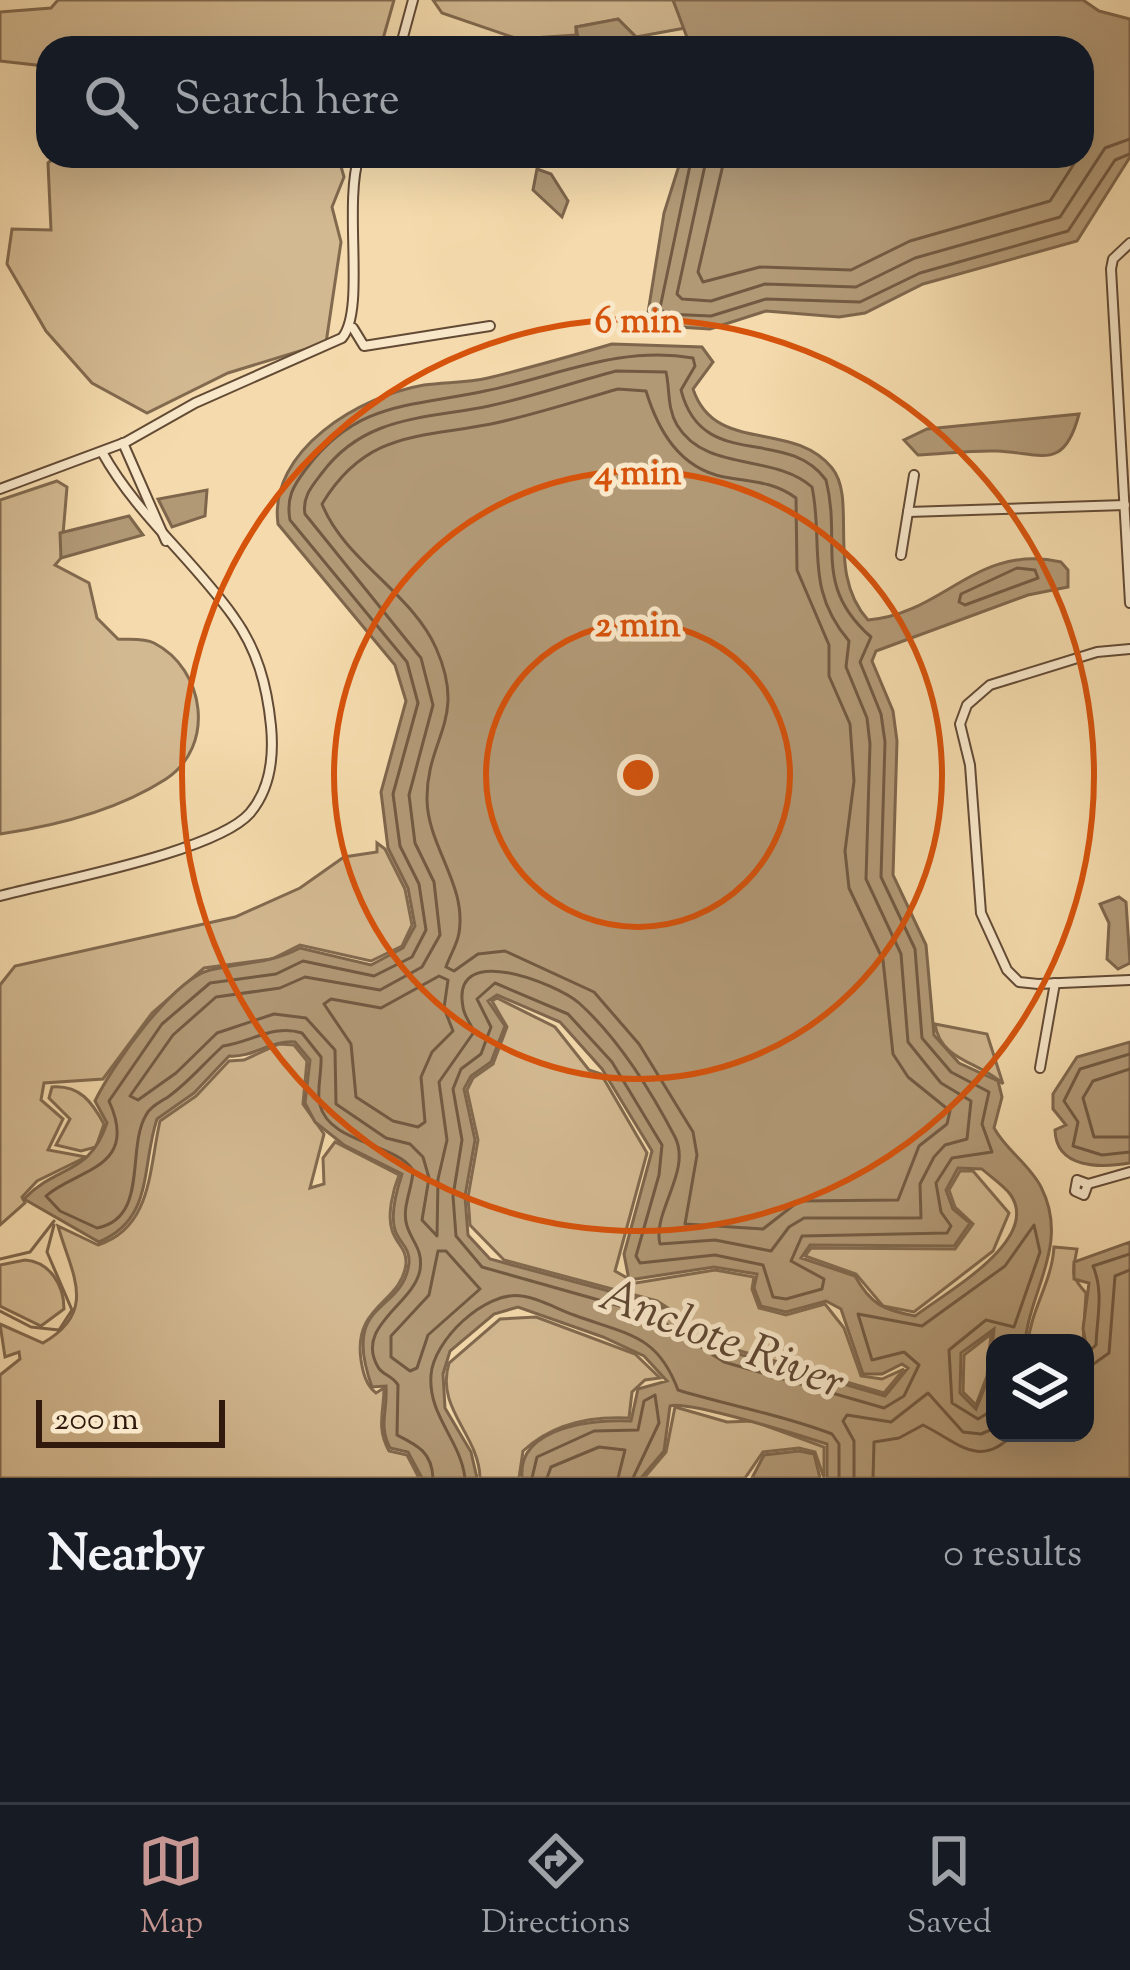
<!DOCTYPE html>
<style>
body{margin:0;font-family:"Sorts Mill Goudy",serif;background:#242831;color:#f1f3f6}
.controls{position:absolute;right:36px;bottom:36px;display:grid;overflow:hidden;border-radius:24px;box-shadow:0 12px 48px #0002}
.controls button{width:108px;height:108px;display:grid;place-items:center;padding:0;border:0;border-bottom:3px solid #363941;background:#171b24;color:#f1f3f6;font:60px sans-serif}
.scale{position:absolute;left:36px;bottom:30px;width:189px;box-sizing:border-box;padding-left:12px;border:6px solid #311a0d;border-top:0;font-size:33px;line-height:42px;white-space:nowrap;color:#311a0d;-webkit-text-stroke:9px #f8e7c9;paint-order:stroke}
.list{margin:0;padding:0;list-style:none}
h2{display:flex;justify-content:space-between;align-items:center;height:156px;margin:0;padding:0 48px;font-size:51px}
h2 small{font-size:39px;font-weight:400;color:#9ea1a6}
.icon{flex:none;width:66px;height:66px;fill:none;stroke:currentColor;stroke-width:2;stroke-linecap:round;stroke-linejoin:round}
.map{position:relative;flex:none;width:1130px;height:1478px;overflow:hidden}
.search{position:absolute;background:#171b24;box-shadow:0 12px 48px #0002;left:36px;right:36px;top:36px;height:132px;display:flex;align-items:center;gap:30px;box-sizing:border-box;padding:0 42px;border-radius:36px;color:#9ea1a6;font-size:45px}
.sheet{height:324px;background:#171b24}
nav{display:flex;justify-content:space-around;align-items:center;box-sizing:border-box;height:168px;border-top:3px solid #363941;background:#171b24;font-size:33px;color:#9ea1a6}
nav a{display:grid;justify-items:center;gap:6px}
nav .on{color:#c59692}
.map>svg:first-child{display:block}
.green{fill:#d3b991;stroke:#826a4f;stroke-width:3}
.water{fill:#b29976;stroke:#7e664c;stroke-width:3;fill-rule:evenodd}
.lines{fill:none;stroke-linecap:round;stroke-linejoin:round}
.shore{stroke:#725a42;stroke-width:3}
.stream{stroke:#7e664c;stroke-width:3}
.street-casing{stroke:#624a35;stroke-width:12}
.street{stroke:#f8e7c9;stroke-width:8}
.ring{fill:none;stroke:#d6530c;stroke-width:6}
.labels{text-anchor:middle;stroke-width:10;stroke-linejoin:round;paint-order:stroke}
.water-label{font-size:48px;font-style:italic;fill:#5e4632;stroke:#f8e7c9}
.centre{fill:#d6530c;stroke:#f8e7c9;stroke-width:6}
.ring-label{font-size:36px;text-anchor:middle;font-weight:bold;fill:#d6530c;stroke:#f8e7c9;stroke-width:10;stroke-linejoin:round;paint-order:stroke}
</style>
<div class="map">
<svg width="1130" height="1478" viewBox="0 0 1130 1478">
<rect width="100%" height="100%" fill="#f4daac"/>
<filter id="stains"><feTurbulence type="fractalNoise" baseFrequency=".00167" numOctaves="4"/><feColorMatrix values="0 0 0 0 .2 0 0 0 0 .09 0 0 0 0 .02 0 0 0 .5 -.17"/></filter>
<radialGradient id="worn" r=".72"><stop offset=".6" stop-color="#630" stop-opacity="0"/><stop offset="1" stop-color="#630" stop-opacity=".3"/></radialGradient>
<!-- green -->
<g class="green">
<polygon points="58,0 394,0 381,46 373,48 48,48 45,66 0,61 0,12 51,8"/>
<polygon points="433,0 673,0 685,28 636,37 618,19 576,27 576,35 518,39 442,13"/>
<polygon points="56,156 338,156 344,177 332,207 341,242 326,343 228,373 147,413 92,383 46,331 7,264 12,229 51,230 48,163"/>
<path d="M57 481 67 487 61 558 55 565 89 583 97 618 118 639C129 640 144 638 154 643 205 669 216 746 166 779 118 810 55 826 0 834V500Z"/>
<polygon points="377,843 385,849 405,889 412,925 402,946 371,961 300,945 272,959 204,968 152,1013 103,1079 44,1083 41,1100 63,1119 48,1150 86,1157 37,1181 22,1197 25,1203 0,1225 0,985 15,966 235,917 300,888 344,857 377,852"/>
<polygon points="497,998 555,1027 589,1070 601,1074 647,1153 615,1271 636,1283 715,1270 754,1277 752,1289 759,1308 786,1315 825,1304 844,1328 861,1376 882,1379 904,1369 884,1393 730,1348 657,1301 504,1260 470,1225 468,1197 478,1140 467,1090 473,1078 493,1064 507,1027 492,1001"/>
<path d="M935 1024 987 1034 1003 1084C981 1062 940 1061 935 1024Z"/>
<path d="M279 1044 294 1045 307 1061 303 1104 324 1134 310 1188 324 1184 323 1158 335 1142 399 1175C393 1190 387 1215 392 1230 396 1244 407 1248 406 1264 401 1304 353 1304 361 1360 363 1373 366 1385 376 1393L384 1388C384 1412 376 1428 389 1451L407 1455 419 1478H0V1375L20 1359 19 1352 5 1357 0 1324 43 1343C99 1311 71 1273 58 1226L98 1245C152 1228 149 1169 160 1121L196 1096 229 1061 244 1060Z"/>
<path d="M52 1087C80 1085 92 1102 104 1124L96 1147 81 1151 56 1145 70 1119 49 1098Z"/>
<polygon points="960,1171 973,1171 1009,1213 993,1251 914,1312 883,1306 856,1274 805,1256 811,1248 955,1249 973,1224 955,1207 949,1190"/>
<path d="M1054 1247 1077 1249C1073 1272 1069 1274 1086 1293L1083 1343H1028C1031 1309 1052 1282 1054 1247Z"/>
<path d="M25 1260C50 1262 64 1285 64 1309L41 1326 0 1306V1265Z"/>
<path d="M536 1317 635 1354 660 1378 645 1380 632 1392 629 1418C591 1416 553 1423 523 1451L519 1478H480C479 1434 435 1409 449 1363L500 1319Z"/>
<polygon points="991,1334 987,1376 976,1405 963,1392 964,1355"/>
<polygon points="675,1407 727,1422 753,1421 824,1447 824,1478 815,1452 799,1448 763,1452 745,1478 644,1478 666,1452"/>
</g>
<!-- water -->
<g class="water">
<polygon points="673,0 1083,0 1099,11 1130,19 1130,157 1077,241 923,284 865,313 839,317 766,311 710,329 646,325 664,213 682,156 1082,156 1082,48 691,48"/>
<polygon points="618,19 636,37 629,48 580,48 576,27"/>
<polygon points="537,169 551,174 568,201 562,217 533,190"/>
<path d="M612 344 702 347 713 362 693 389C715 455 792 419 832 468 858 500 825 573 868 620 944 614 976 543 1061 562L1068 570V587L1028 595 876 651 872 661 893 711 897 741 893 875 926 945 934 1035 959 1063 998 1081 1002 1097 994 1128C1006 1150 1030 1165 1041 1187 1070 1244 1030 1289 1025 1343H995V1433H1085V1386L1091 1367 1083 1329 1089 1283 1074 1279V1262L1130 1242V1478H827V1444C802 1436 686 1400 670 1406L664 1451 641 1478H522C517 1426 595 1419 631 1421L638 1389 667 1381 644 1356 603 1337 518 1307 494 1314 450 1351 443 1374 445 1408 471 1452 477 1478H422L408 1452 390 1448C378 1425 388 1410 386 1386L372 1387C340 1298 403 1315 409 1263 410 1247 399 1243 395 1230 390 1214 397 1189 402 1174L344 1145 315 1122 305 1103 310 1060 295 1042C270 1040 253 1058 229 1056L194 1093 157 1119C141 1167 154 1219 99 1242L24 1199C58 1164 89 1176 107 1123L95 1101C112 1066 172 980 210 970 243 962 270 964 300 948L371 965 403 948 415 926 408 888 388 848 381 792 406 701 395 665 278 524C268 450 360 396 424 385 445 382 466 383 488 378 529 368 571 356 612 344ZM497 995 560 1022 602 1069 652 1151 624 1254 629 1280 714 1267 757 1274 754 1288 761 1306 786 1312 826 1301 841 1309 863 1374H882L902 1364 908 1368 885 1396 729 1351 657 1304 490 1259 468 1235 465 1196 475 1140 464 1089 471 1076 491 1062 505 1026 488 1001ZM958 1168 982 1169C991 1177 1003 1185 1010 1194 1043 1239 945 1293 915 1316 884 1310 871 1305 855 1276L801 1258 810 1245 954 1246 970 1223 953 1209 946 1190ZM994 1329 989 1377 976 1409 960 1393 961 1353Z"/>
<path d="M1079 414C1064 472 1041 453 997 451 971 450 944 454 918 455L904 440 927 429Z"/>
<polygon points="207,490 205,516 172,527 158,499"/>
<polygon points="129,516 143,535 61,558 60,533"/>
<polygon points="1119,897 1126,902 1130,963 1118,969 1107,959 1109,923 1100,904"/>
<path d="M1130 1042V1163C1101 1168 1056 1169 1055 1130L1066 1125 1053 1109V1094L1077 1057Z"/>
<polygon points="799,1451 814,1454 820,1478 752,1478 764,1455"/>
</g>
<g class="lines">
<!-- shore -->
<g class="shore">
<polyline points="692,156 660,308 665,314 711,316 766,299 860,302 920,273 1068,231 1115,160 1130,154"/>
<polyline points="707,156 677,294 682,299 711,301 765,284 856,287 915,258 1060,217 1105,148 1130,139"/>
<polyline points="725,156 698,272 703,282 760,267 851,270 910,241 1050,201 1079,156"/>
<path d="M616 371 666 372C670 389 667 408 677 425 706 473 774 453 812 487 824 544 804 588 849 641L846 667 867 718 870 744 866 879 901 954 908 1042 941 1083 971 1101 967 1139 945 1145 934 1157 920 1184 921 1218H804L789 1227 771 1251 715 1240 660 1244C652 1212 692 1171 675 1137 651 1091 618 1038 579 1003 557 984 450 940 463 1007 464 1016 471 1024 474 1032L439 1082 447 1140 438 1179 437 1236 422 1220 429 1178 423 1157 410 1144 386 1138 336 1104 335 1050 306 1018 274 1014 217 1033 176 1073 138 1100 130 1096 173 1035 216 997 280 988 305 977 380 990 422 967 440 935 434 882 415 843 409 795 433 705 421 658 305 514C302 497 312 486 322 473 365 415 426 419 489 406 532 397 574 382 616 371Z"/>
<path d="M618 389 646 391C658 430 679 468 724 477 751 482 773 481 796 498L797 570 829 645V676L850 724 854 781 845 851 849 888 883 960 893 1054 908 1077 950 1111 947 1124 919 1146 898 1200 799 1201 763 1229 685 1224 697 1155 693 1132 639 1044 594 992 505 951 478 954 454 971 446 967C450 955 457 945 459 933 467 885 428 847 427 800 426 738 468 720 436 648 412 593 344 560 322 504 366 431 419 438 491 424 534 415 576 401 618 389Z"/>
<polygon points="1017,568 1035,570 1038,578 965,605 959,602 961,594"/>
<polygon points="439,976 448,980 444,1008 453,1031 432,1052 421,1077 425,1122 418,1127 393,1121 356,1097 351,1044 324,1004 331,999 381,1008"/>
<polyline points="1130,1054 1080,1069 1064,1101 1078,1122 1073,1146 1102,1155 1130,1152"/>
<polyline points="1130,1069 1093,1081 1083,1098 1094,1137 1130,1137"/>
<polygon points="438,1251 446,1251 480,1289 428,1335 417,1368 410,1371 391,1357 391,1336 429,1295"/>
<path d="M1085 1355 1096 1345C1097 1316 1104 1293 1093 1266L1130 1254"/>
<polyline points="1085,1370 1109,1353 1115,1276 1130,1270"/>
<path d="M433 1478C432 1452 417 1445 397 1435L398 1385C392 1375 382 1375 378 1367 354 1326 414 1304 420 1270 423 1249 413 1244 407 1226 401 1208 413 1187 413 1170 395 1143 329 1143 320 1105 316 1092 322 1072 321 1057L302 1033C274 1024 251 1042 223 1046 204 1063 189 1082 168 1097 160 1102 150 1107 146 1115 126 1149 149 1218 97 1228L60 1211 46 1196C76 1169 140 1169 109 1101L162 1024 210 983 276 974 303 961 374 976 412 957 426 930 419 884 400 846 393 794 418 703 407 662 290 520C286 498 293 486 306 469 357 401 410 407 485 391 555 377 619 345 693 358L695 366 681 390C702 473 786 425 826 480 842 543 812 585 871 637L860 662 881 714 885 742 881 877 915 949 922 1038 951 1072 989 1092 982 1124 992 1152 952 1158 936 1183 941 1212 951 1226 947 1233 802 1236 791 1261 824 1279 822 1289 786 1299 773 1297 763 1265 715 1255 640 1263 636 1256 659 1175 662 1145 612 1062 568 1014 495 983 477 999 491 1027 481 1054 461 1069 453 1089 462 1140 453 1196 456 1236 482 1267 652 1315 724 1362 884 1408 904 1396 919 1365 904 1352 872 1360 858 1314 922 1326 1005 1266 1034 1225 1040 1252 1014 1327 986 1320 949 1350 952 1403 978 1419 988 1413 995 1396"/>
<path d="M465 1478C460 1439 428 1416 431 1375 433 1341 485 1290 522 1296 539 1298 557 1309 574 1315 628 1335 657 1334 678 1390 730 1406 780 1414 832 1434L839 1444V1478"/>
<polyline points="532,1478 537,1457 594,1431 638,1430 644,1401 655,1395 659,1423 633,1478"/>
<polyline points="547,1478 551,1467 599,1447 625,1450 618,1478"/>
<polyline points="854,1478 854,1441 843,1421 847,1415 891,1422 928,1393 963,1432 981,1434 995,1428"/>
<path d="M873 1478 874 1442 899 1438 923 1425C956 1441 980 1471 1014 1433"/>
</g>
<!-- stream -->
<g class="stream">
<polyline points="0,1259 30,1252 54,1221"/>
<polyline points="0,1311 31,1327 59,1330 72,1310 47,1252 54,1225"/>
</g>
<!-- street casing -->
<g class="street-casing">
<g id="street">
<polyline points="400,48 413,0"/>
<polyline points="1130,243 1113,259 1111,269 1130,603"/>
<polyline points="353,328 364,346 490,326"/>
<polyline points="123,443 166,541"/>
<path d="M0 489 126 442 195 403 342 338C366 310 343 206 359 156"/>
<polyline points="908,512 1125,505"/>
<polyline points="901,555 914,475"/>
<polyline points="1130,649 1097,652 990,685 967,705 960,724 970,765 981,913 1007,970 1019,982 1038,984 1130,980"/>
<path d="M0 896C55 881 216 852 250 813 271 788 274 757 271 726 267 685 257 649 233 616 191 557 137 515 102 452"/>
<polyline points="1040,1068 1055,983"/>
<polyline points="1088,1184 1084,1195 1075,1191 1077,1180 1088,1184 1130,1172"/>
</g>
</g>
<!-- street -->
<use href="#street" class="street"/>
</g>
<!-- distance rings -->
<g class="ring">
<circle cx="638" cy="775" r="152"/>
<circle cx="638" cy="775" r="304"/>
<circle cx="638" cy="775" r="456"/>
</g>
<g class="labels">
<!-- water labels -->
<g class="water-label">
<text transform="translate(723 1336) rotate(21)" y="17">Anclote River</text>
</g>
</g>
<circle cx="638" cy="775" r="18" class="centre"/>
<g class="ring-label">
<text x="638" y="332">6 min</text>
<text x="638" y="484">4 min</text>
<text x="638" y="636">2 min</text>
</g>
<rect width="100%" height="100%" filter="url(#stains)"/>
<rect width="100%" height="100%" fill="url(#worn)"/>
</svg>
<div class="controls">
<button><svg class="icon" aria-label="layers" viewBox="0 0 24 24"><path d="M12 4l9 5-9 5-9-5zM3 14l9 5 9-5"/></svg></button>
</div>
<div class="scale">200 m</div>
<div class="search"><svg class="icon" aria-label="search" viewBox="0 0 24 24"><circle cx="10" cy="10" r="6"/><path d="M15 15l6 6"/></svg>Search here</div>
</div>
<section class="sheet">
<h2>Nearby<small>0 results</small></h2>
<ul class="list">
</ul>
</section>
<nav>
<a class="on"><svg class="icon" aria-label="map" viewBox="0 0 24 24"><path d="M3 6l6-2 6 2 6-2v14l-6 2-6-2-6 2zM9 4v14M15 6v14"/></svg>Map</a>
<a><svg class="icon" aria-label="directions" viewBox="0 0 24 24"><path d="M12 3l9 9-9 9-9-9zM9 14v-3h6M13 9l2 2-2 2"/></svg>Directions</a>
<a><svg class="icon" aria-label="saved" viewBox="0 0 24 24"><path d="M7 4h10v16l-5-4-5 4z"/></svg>Saved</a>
</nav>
